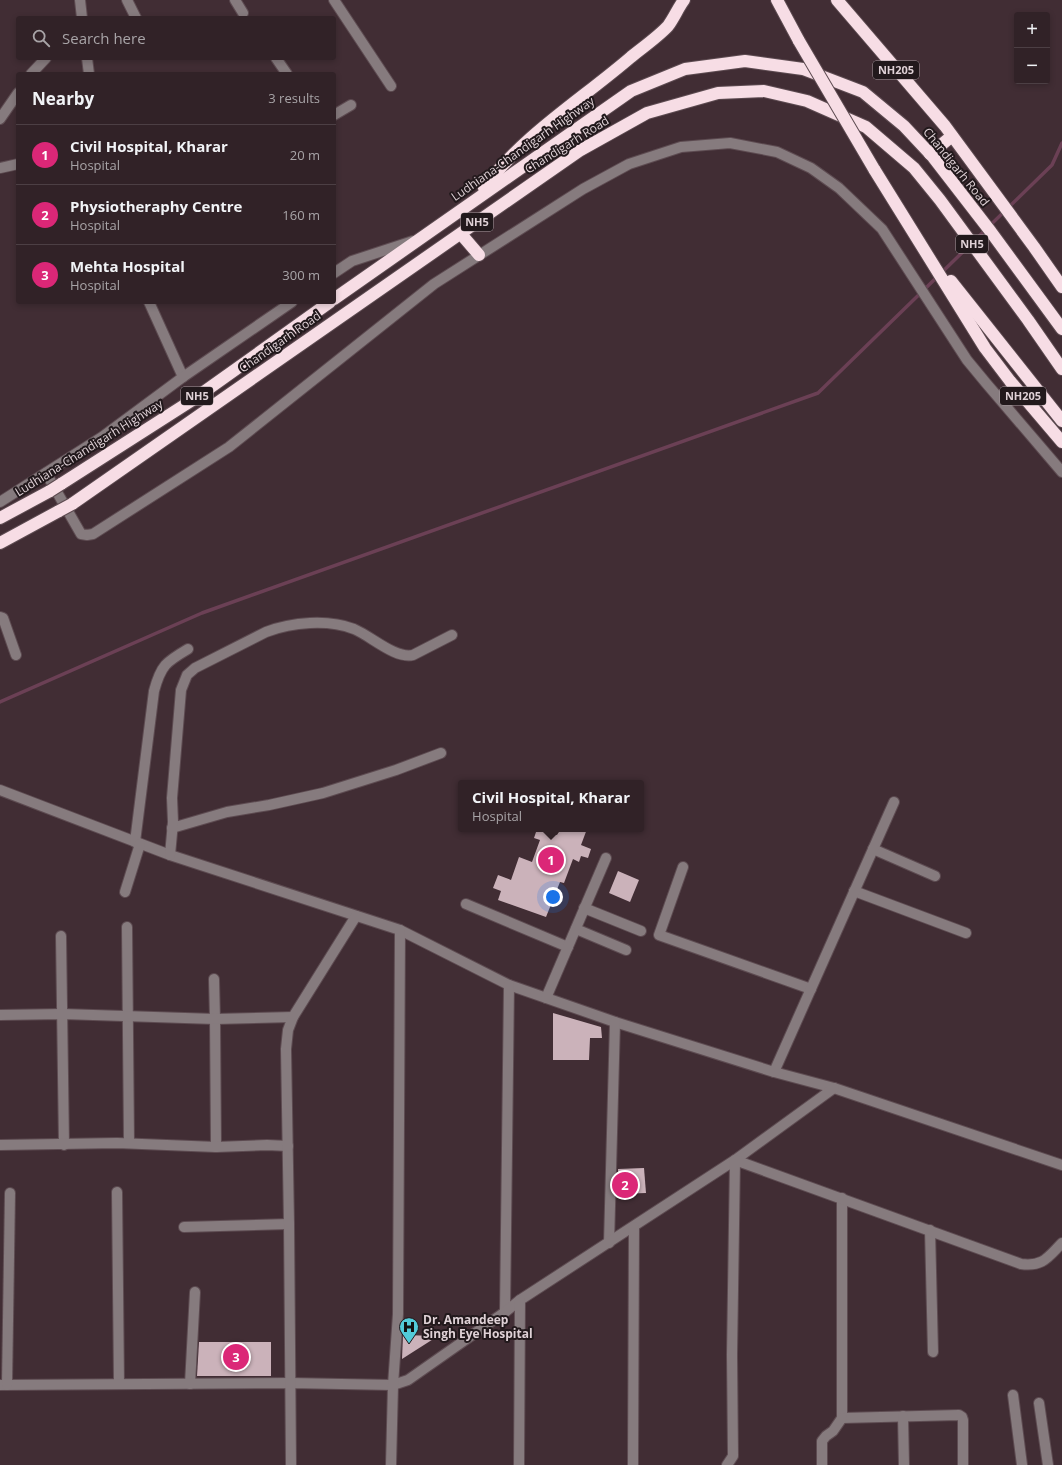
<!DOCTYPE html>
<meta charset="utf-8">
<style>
body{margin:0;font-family:"Open Sans",sans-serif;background:#392a2f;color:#f1f3f6}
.controls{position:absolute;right:12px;top:12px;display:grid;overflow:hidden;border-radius:4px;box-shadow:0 2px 6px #0003}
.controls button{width:36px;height:36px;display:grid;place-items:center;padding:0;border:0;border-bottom:1px solid #4c3f44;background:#312227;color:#f1f3f6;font:20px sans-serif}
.you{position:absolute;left:553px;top:897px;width:14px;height:14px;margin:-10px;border:3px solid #fff;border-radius:50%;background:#1a73e8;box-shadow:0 0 0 6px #1a73e833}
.badge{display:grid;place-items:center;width:26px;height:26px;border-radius:50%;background:#db2777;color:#fff;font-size:13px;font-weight:700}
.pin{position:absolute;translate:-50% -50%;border:2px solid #fff;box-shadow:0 1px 4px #0006}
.popup{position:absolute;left:458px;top:780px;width:186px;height:52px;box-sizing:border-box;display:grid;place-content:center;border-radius:4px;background:#312227;filter:drop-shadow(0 1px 3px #0005);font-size:13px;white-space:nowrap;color:#a8a4a7}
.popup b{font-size:15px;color:#f1f3f6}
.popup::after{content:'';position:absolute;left:50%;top:100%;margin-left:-8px;border:8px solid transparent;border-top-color:#312227}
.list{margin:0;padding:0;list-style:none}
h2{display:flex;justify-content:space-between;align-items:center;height:52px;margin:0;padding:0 16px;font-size:17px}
h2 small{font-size:13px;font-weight:400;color:#a8a4a7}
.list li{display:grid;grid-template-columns:26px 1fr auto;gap:12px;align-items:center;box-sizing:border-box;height:60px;padding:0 16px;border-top:1px solid #4c3f44}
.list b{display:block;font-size:15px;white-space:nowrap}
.list p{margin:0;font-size:13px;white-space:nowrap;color:#a8a4a7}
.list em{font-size:13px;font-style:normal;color:#a8a4a7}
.icon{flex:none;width:22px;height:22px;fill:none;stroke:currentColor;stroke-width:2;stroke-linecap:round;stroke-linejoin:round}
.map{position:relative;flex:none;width:1062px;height:1465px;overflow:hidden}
.search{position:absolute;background:#312227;box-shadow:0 2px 6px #0003;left:16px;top:16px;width:320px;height:44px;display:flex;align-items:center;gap:10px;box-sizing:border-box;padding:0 14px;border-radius:4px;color:#a8a4a7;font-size:15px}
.panel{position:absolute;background:#312227;box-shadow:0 2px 6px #0003;left:16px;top:72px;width:320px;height:232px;border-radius:4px}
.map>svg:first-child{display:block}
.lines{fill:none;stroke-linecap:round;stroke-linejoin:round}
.stream{stroke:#6b4055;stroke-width:3.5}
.building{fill:#cbb2ba}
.minor-casing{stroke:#5d4b51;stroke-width:12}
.highway-casing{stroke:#5d4b51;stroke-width:14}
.minor{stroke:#867b7e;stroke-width:10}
.highway{stroke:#f7dde5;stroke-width:12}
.highway-bridge-casing{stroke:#5d4b51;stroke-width:14;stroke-linecap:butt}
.highway-bridge{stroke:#f7dde5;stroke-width:12}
.labels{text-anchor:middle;stroke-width:4;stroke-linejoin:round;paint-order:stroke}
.shield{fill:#22191c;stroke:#a69a9e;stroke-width:1}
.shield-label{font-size:11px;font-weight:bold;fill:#dfd1d6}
.street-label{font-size:12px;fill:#dfd1d6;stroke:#22191c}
.poi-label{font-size:12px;font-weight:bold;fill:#dfd1d6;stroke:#22191c;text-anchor:start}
</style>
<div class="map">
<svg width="1062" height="1465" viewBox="0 0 1062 1465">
<rect width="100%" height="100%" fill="#412d34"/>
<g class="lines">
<!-- stream -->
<polyline class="stream" points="0,702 202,613 818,393 1052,165 1062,143"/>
</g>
<!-- building -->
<g class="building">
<polygon points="537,829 541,829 557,835 560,829 587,829 581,845 591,849 588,858 581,856 579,862 573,859 564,883 560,882 546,917 498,900 501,891 493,888 498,875 511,880 519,857 532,862 540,840 534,838"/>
<polygon points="618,871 639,880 630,902 609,893"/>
<polygon points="553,1013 601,1027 602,1038 590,1038 589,1060 553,1060"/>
<polygon points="644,1168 646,1193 619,1194 618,1169"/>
<polygon points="403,1335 438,1336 402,1359"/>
<polygon points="199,1342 271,1342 271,1376 197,1376"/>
</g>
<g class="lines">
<!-- minor casing -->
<g class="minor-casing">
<g id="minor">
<polyline points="80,0 82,18"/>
<polyline points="127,0 136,18"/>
<polyline points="235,0 243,13"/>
<polyline points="334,0 391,86"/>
<polyline points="87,58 89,74"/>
<polyline points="276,58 287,74"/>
<polyline points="31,74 46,58"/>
<polyline points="334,115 351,105"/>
<polyline points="0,119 18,93"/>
<polyline points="0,168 18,164"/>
<polyline points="334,273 352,261 413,241"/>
<polyline points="149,302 183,377"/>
<polyline points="46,473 81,534 87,535 93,534 229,447 434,284 583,189 629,164 681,147 730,143 777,152 811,168 839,188 882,229 967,360 986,383 1062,472"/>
<polyline points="0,502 102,437 183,377 292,302"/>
<polyline points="0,617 3,618 16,655"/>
<polyline points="0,790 170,855 400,930 509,985 615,1022 774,1072 834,1088 1062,1165"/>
<polyline points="172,828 227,812 269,805 323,793 396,770 441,753"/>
<path d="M135 842 154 691C161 665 166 662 188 649"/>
<polyline points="873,849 935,876"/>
<path d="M170 855 173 822 172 798 181 690 187 675 195 668 266 632C292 622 328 619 354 629 371 636 395 659 413 655L452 635"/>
<polyline points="683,867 659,935 811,989"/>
<polyline points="854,891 966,933"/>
<polyline points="125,892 140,844"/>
<polyline points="466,904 568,947"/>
<polyline points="584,908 641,931"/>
<polyline points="127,927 129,1143"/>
<polyline points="576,929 626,950"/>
<polyline points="61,936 64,1145"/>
<polyline points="214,979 215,1019 216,1147"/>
<polyline points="546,998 606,858"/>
<polyline points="0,1015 63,1014 215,1019 293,1017"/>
<polyline points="774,1072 894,802"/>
<polyline points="0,1145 117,1143 216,1147 267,1145 288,1146"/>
<polyline points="117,1192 119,1384"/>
<polyline points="842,1198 842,1418 959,1415 962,1417 963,1420 963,1465"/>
<polyline points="184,1227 289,1224"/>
<polyline points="930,1230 933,1352"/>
<polyline points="609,1243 615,1022"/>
<polyline points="505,1312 509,985"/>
<polyline points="190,1384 195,1292"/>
<polyline points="0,1385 290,1383 393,1385 408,1380 505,1312 520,1300 735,1160 834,1088"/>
<polyline points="7,1385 10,1193"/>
<polyline points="1013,1395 1022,1465"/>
<polyline points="1039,1403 1048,1465"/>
<polyline points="903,1416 904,1465"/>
<polyline points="291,1465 289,1224 286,1049 288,1030 293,1017 356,916"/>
<polyline points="391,1465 393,1385 398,1314 400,930"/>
<polyline points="519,1465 520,1300"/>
<polyline points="633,1465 634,1227"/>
<path d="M727 1465 733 1456 732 1355 735 1160 1021 1264C1043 1267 1048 1257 1062 1243"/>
<polyline points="822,1465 822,1441 826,1436 833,1431 842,1418"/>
</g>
</g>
<!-- highway casing -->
<g class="highway-casing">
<g id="highway">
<polyline points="777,0 799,41"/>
<polyline points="837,0 945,126 1034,247 1062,287"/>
<polyline points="930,154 952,136"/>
<polyline points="874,169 985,348 1010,381 1062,442"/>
<path d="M484 188C523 135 581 100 631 57 642 48 659 36 668 26 674 18 678 8 684 0"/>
<polyline points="461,234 479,255"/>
<polyline points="951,281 1062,421"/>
<polyline points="334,299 631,91 685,69 745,61 803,69 863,92 904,126 933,157 991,232 1062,329"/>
<polyline points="61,484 194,399 330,302"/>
<polyline points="72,504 579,151 647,113 718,93 764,91 807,101 866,127 914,168 940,200 1028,320 1062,369"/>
<polyline points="0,518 50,491"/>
<polyline points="0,543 59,511"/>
</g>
</g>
<!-- minor -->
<use href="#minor" class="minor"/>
<!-- highway -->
<use href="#highway" class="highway"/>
<!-- highway-bridge casing -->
<g class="highway-bridge-casing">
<g id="highway-bridge">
<polyline points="799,41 874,169"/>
<polyline points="50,491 61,484"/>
<polyline points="59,511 72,504"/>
</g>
</g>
<!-- highway-bridge -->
<use href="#highway-bridge" class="highway-bridge"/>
</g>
<!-- icons -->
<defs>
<g id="hospital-pin" transform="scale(1)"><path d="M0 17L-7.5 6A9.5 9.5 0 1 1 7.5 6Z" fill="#52cbd9" stroke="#22191c"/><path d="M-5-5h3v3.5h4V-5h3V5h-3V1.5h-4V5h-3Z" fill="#111"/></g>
</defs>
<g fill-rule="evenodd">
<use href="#hospital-pin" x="409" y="1327"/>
</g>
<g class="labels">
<!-- shield labels -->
<g class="shield">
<rect x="873" y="61" width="46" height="18" rx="3"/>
<rect x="461" y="213" width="32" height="18" rx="3"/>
<rect x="956" y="235" width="32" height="18" rx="3"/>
<rect x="181" y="387" width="32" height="18" rx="3"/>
<rect x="1000" y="387" width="46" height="18" rx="3"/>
</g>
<g class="shield-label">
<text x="896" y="74">NH205</text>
<text x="477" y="226">NH5</text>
<text x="972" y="248">NH5</text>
<text x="197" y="400">NH5</text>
<text x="1023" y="400">NH205</text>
</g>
<!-- street labels -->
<g class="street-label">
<text transform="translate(567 145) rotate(-32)" y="4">Chandigarh Road</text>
<text transform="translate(523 149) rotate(-35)" y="4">Ludhiana-Chandigarh Highway</text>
<text transform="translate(956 167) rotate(51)" y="4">Chandigarh Road</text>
<text transform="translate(280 342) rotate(-35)" y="4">Chandigarh Road</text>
<text transform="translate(89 448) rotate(-32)" y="4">Ludhiana-Chandigarh Highway</text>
</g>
<!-- poi labels -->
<g class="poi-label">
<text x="423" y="1324">Dr. Amandeep<tspan x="423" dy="14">Singh Eye Hospital</tspan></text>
</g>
</g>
</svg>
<div class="controls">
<button>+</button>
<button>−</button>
</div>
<div class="you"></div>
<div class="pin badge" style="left:551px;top:860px">1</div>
<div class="popup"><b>Civil Hospital, Kharar</b>Hospital</div>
<div class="pin badge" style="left:625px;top:1185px">2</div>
<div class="pin badge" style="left:236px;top:1357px">3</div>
<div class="search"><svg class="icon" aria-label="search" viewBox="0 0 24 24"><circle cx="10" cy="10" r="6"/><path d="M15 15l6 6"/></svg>Search here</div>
<section class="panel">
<h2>Nearby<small>3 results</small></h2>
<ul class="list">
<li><span class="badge">1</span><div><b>Civil Hospital, Kharar</b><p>Hospital</p></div><em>20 m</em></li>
<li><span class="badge">2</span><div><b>Physiotheraphy Centre</b><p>Hospital</p></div><em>160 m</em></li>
<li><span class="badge">3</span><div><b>Mehta Hospital</b><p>Hospital</p></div><em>300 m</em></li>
</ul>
</section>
</div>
